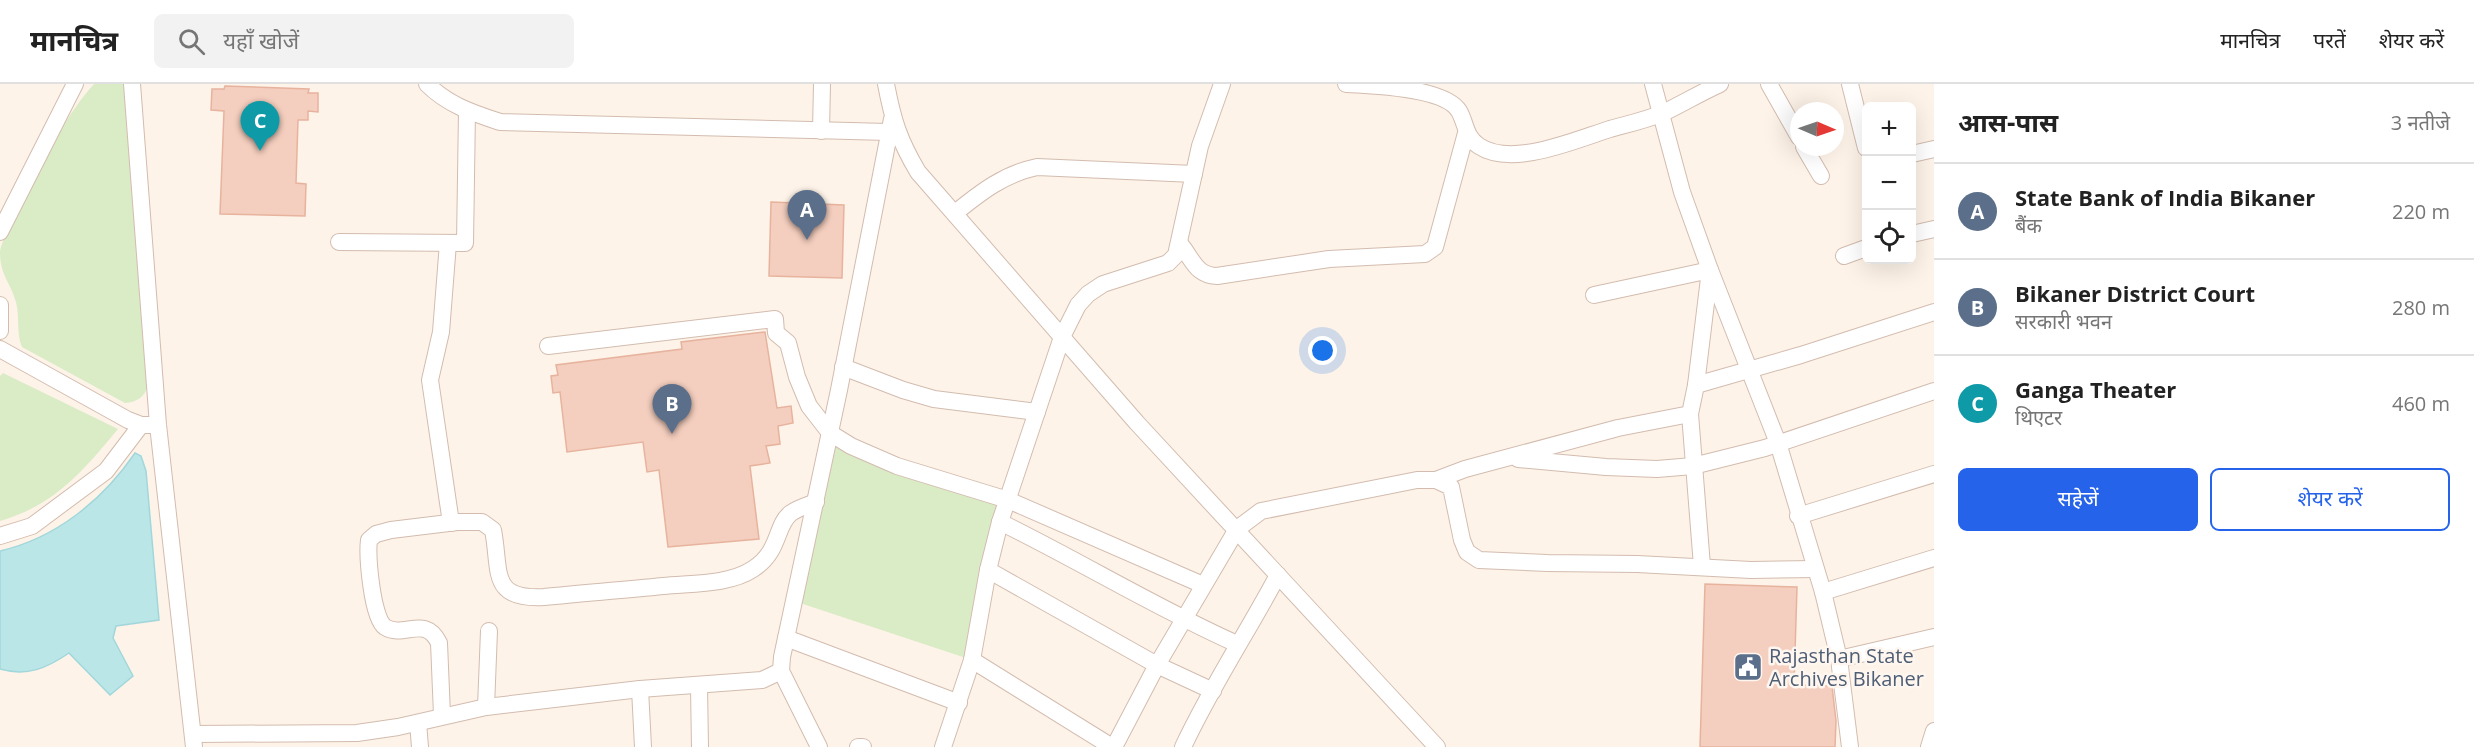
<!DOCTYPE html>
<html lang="hi">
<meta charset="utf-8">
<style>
body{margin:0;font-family:"Open Sans","Noto Sans Devanagari",sans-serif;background:#f2f2f2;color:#222}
.controls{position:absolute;right:18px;top:18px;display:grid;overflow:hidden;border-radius:9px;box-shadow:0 6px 24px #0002}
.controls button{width:54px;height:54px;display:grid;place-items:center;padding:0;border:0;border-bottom:2px solid #e0e0e0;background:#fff;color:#222;font:30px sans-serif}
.compass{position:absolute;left:1790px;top:18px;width:54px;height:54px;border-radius:50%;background:#fff;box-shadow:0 6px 24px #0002;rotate:92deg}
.you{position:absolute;left:1323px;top:267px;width:21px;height:21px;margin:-15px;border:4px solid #fff;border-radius:50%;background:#1a73e8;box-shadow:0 0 0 9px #1a73e833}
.badge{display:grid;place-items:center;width:39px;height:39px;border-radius:50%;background:#2563eb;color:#fff;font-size:20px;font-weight:700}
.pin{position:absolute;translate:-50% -50px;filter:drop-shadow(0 2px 3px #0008)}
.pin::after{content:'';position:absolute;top:32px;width:21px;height:18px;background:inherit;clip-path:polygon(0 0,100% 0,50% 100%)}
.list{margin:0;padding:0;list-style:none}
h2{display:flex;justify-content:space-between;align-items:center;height:78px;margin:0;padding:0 24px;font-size:26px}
h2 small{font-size:20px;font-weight:400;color:#767676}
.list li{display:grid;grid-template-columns:39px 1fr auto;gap:18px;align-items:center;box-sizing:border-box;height:96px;padding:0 24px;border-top:2px solid #e0e0e0}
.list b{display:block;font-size:22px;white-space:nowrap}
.list p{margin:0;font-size:20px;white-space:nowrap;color:#767676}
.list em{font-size:20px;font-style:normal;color:#767676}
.actions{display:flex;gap:12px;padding:18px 24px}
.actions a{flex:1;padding:14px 0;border:2px solid #2563eb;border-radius:9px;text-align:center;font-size:21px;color:#2563eb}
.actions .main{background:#2563eb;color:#fff}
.icon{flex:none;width:33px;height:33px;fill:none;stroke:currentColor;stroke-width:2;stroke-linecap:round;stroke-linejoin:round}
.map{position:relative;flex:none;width:1934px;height:663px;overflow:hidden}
header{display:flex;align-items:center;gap:36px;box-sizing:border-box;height:84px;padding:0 30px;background:#fff;border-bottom:2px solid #e0e0e0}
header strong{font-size:28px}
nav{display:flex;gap:33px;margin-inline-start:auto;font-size:21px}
.search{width:420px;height:54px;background:#f2f2f2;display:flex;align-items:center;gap:15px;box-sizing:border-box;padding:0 21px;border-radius:9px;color:#767676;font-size:22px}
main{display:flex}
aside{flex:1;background:#fff}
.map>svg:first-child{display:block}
.green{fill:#d9ecc5}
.water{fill:#bbe6e8;stroke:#a1d7db;stroke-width:1.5}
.building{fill:#f4cebe;stroke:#e7b39e;stroke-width:1.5}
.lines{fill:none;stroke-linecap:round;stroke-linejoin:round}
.minor-casing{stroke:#d3bcaf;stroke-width:18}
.minor{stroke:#fff;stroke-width:16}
.labels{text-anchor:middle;stroke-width:5;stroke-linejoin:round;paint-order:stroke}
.service-label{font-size:20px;fill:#4e5e75;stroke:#fff7ef;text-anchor:start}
</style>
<header>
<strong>मानचित्र</strong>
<div class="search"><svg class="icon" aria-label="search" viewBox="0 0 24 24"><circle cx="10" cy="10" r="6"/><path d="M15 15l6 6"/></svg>यहाँ खोजें</div>
<nav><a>मानचित्र</a><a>परतें</a><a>शेयर करें</a></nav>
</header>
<main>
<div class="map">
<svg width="1934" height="663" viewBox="0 0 1934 663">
<rect width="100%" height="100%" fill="#fdf3e8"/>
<!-- green -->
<g class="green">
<path d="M94 0H125L148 301C145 313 137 318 125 319L22 263C16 249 20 233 16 218 10 197 0 192 0 167 2 155 12 141 17 130 39 85 61 37 94 0Z"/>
<path d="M3 289 118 345C83 387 55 421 0 437V292Z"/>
<polygon points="830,349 1008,416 972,576 794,517"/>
</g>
<!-- water -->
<path class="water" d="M135 369 141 372 146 387 159 536 116 542 113 554 133 592 110 611 69 569C47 584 27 593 0 585V467C56 454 103 416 135 369Z"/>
<!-- building -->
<g class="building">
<polygon points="225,2 309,5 308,9 318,9 318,28 308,27 308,36 298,36 296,99 306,100 305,132 220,130 224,27 211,26 212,5 224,5"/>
<polygon points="771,118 844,121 842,194 769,192"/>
<polygon points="765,248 777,324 791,322 793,339 778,342 780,360 766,362 770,379 750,382 759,455 668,463 659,386 647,388 643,358 567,368 560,308 553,309 551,292 558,291 556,281 682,265 681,258"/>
<polygon points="1705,500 1797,503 1794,601 1832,602 1836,637 1835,663 1700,663"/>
</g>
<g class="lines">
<!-- minor casing -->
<g class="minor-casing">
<g id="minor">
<polyline points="132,0 158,341 194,663"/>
<path d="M427 0C448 21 473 29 500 38L889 48"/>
<path d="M886 0C893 37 899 56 918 88L1137 339 1437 663"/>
<path d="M1346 0C1371 1 1445 4 1459 27 1466 39 1465 53 1479 62 1512 84 1575 56 1610 45 1628 40 1646 36 1663 29 1682 20 1700 9 1720 0"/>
<polyline points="1653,0 1682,108 1710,186 1778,359 1823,508 1839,575 1850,663"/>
<polyline points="1769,0 1799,53"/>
<polyline points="1850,0 1866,64"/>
<polyline points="821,47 822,0"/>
<polyline points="1804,63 1821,92"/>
<polyline points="1912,70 1934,65"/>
<path d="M955 129C981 108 1004 90 1037 83L1194 90"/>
<polyline points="0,148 75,0"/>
<polyline points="1912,150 1934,145"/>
<polyline points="339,158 465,159 467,27"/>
<polyline points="448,159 441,248 430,296 451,439"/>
<path d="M1180 160C1193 175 1195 191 1217 192L1329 175 1425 170 1435 163 1466 49"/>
<polyline points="1844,172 1866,164"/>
<polyline points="1594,211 1710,186 1696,301"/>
<polyline points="0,221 0,247"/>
<polyline points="548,262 775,235 776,249 788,259 797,293 809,322 830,349 851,362 897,382 1008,416 1203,501"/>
<polyline points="0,265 128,336 141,341 151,341"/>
<polyline points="843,283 903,306 934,315 1037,328"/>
<polyline points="1690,330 1702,482"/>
<polyline points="1518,375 1606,383 1657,385 1693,382 1765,364 1934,307"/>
<polyline points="1436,396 1465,385 1618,344 1690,330 1696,301 1801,271 1934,228"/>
<polyline points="1798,432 1934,390"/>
<path d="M1000 438C1080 477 1156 524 1237 560"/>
<polyline points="0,452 32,442 106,387 141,341"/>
<polyline points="988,486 1157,581 1213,607"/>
<polyline points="1823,508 1934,474"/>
<polyline points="786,554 959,619"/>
<polyline points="1839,575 1934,553"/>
<polyline points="972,576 1112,663"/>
<polyline points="699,602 700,663"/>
<polyline points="640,605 643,663"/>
<polyline points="486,623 489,547"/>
<path d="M442 631 439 559C425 530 404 555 385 543 372 534 367 472 369 456L376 450 391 446 457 438H482L493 446C501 487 489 516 544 513 584 509 624 506 663 502 691 499 729 501 753 485 781 467 775 441 791 429 798 424 808 421 816 418"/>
<polyline points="418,639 420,663"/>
<polyline points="194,650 357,649 398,643 486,623 640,605 762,596 781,587"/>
<polyline points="819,663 781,587 782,573 839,306 892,35"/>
<polyline points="858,663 863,663"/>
<polyline points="943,663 972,576 988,486 1000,438 1062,253 1078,221 1088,210 1103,200 1168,179 1176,171 1200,62 1222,0"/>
<polyline points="1114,663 1157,581 1237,445 1261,427 1417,396 1436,396 1451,403 1462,456 1467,468 1479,476 1547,479 1637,480 1751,486 1815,485"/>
<path d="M1183 663C1211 603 1247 549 1278 491"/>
<polyline points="1929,663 1934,647"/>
</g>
</g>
<!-- minor -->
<use href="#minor" class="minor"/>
</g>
<!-- icons -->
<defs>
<g id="civic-square" transform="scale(1.5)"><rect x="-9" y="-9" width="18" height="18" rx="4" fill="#5c6f8a" stroke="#fff7ef"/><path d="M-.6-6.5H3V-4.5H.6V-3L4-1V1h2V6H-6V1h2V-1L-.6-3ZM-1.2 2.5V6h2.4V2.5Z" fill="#fff"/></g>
</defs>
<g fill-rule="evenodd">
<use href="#civic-square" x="1748" y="583"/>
</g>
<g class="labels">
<!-- service labels -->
<g class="service-label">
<text x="1769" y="579">Rajasthan State<tspan x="1769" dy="23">Archives Bikaner</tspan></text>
</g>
</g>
</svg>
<div class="controls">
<button>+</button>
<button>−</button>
<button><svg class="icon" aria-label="locate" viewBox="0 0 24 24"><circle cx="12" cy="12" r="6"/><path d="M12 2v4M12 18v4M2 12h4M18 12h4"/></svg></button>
</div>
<svg class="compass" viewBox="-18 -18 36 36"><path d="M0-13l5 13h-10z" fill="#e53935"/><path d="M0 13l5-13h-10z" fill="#767676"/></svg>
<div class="you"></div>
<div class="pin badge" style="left:807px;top:156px;background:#5c6f8a">A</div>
<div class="pin badge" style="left:672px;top:350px;background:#5c6f8a">B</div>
<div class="pin badge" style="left:260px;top:67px;background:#0f9aa8">C</div>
</div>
<aside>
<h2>आस-पास<small>3 नतीजे</small></h2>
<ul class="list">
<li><span class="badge" style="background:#5c6f8a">A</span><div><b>State Bank of India Bikaner</b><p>बैंक</p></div><em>220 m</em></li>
<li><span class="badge" style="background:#5c6f8a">B</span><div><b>Bikaner District Court</b><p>सरकारी भवन</p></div><em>280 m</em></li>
<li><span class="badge" style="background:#0f9aa8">C</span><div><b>Ganga Theater</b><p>थिएटर</p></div><em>460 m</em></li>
</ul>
<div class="actions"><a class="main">सहेजें</a><a>शेयर करें</a></div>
</aside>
</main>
